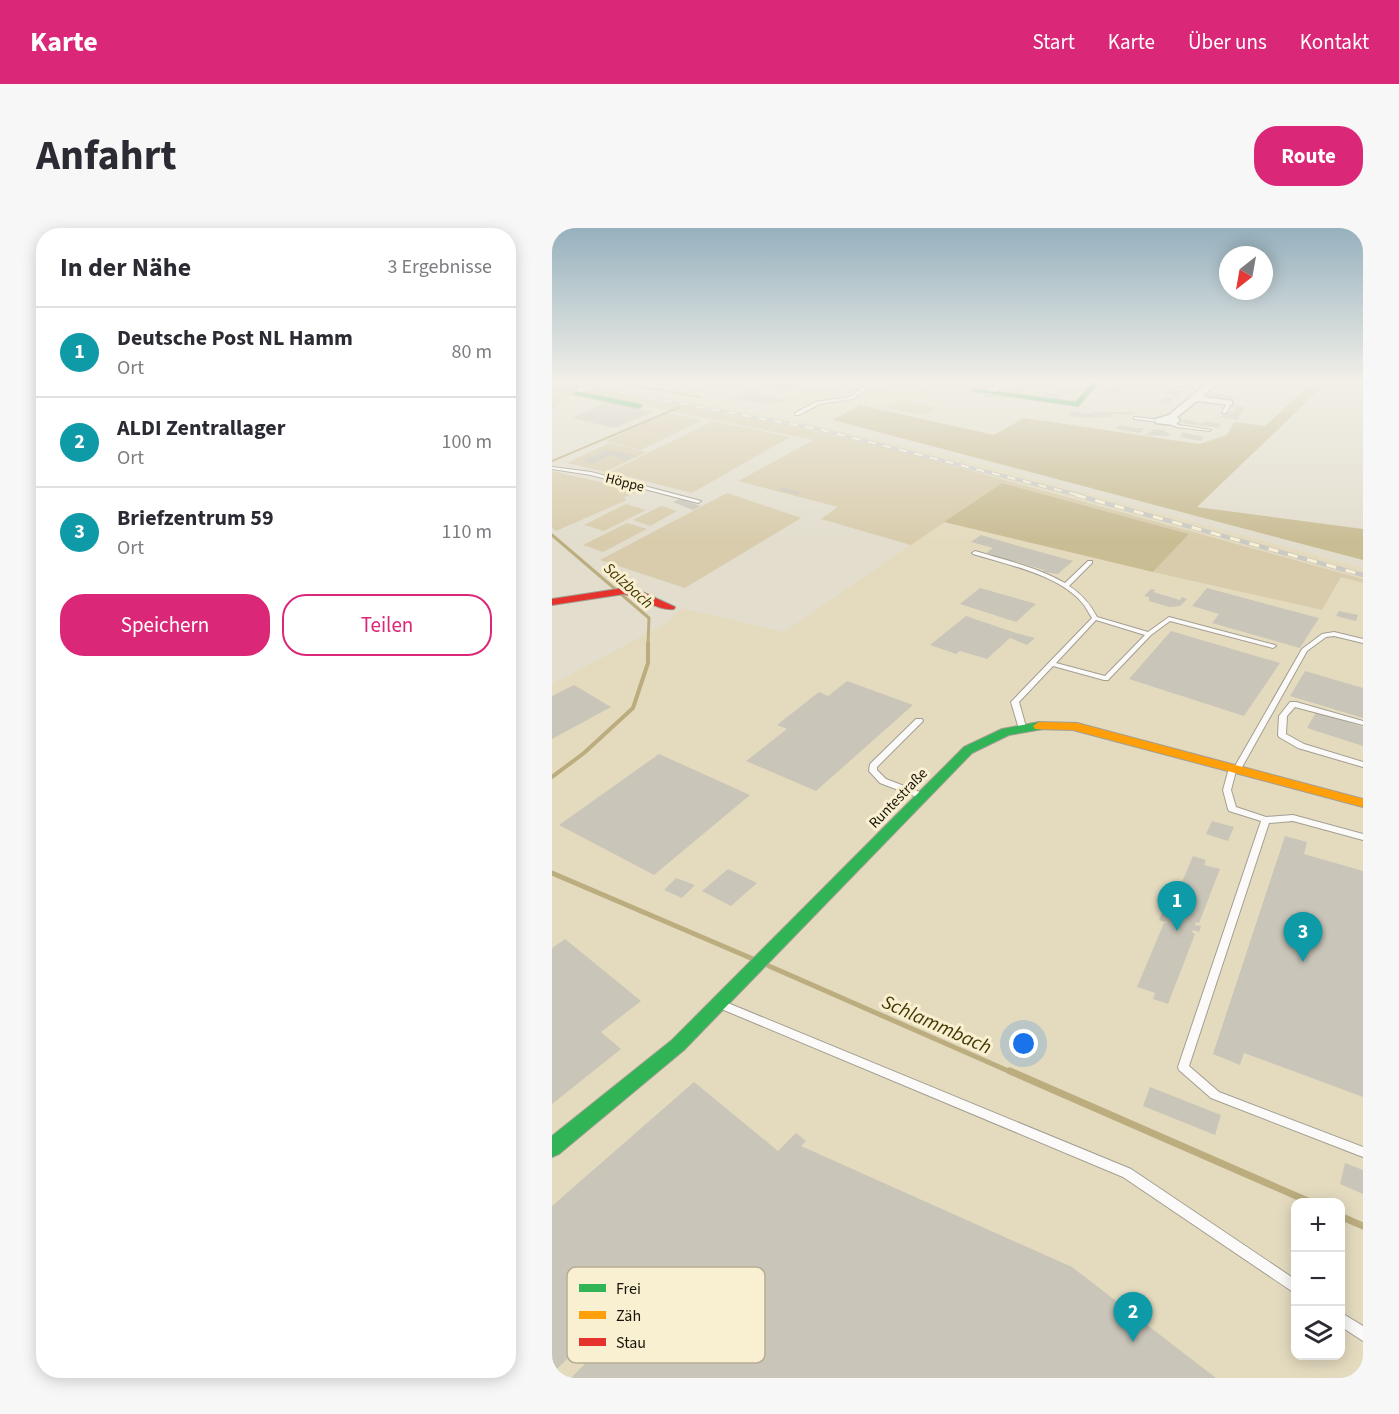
<!DOCTYPE html>
<html lang="de">
<meta charset="utf-8">
<style>
body{margin:0;font-family:"Source Sans 3",sans-serif;background:#f7f7f7;color:#2b2b33}
.controls{position:absolute;right:18px;bottom:18px;display:grid;overflow:hidden;border-radius:12px;box-shadow:0 3px 15px #0003}
.controls button{width:54px;height:54px;display:grid;place-items:center;padding:0;border:0;border-bottom:2px solid #e1e1e2;background:#fff;color:#2b2b33;font:30px sans-serif}
.compass{position:absolute;left:667px;top:18px;width:54px;height:54px;border-radius:50%;background:#fff;box-shadow:0 3px 15px #0003;rotate:211deg}
.you{position:absolute;left:472px;top:816px;width:21px;height:21px;margin:-15px;border:4px solid #fff;border-radius:50%;background:#1a73e8;box-shadow:0 0 0 9px #1a73e833}
.badge{display:grid;place-items:center;width:39px;height:39px;border-radius:50%;background:#db2777;color:#fff;font-size:20px;font-weight:700}
.pin{position:absolute;translate:-50% -50px;filter:drop-shadow(0 2px 3px #0008)}
.pin::after{content:'';position:absolute;top:32px;width:21px;height:18px;background:inherit;clip-path:polygon(0 0,100% 0,50% 100%)}
.list{margin:0;padding:0;list-style:none}
h2{display:flex;justify-content:space-between;align-items:center;height:78px;margin:0;padding:0 24px;font-size:26px}
h2 small{font-size:20px;font-weight:400;color:#7c7c81}
.list li{display:grid;grid-template-columns:39px 1fr auto;gap:18px;align-items:center;box-sizing:border-box;height:90px;padding:0 24px;border-top:2px solid #e1e1e2}
.list b{display:block;font-size:22px;white-space:nowrap}
.list p{margin:0;font-size:20px;white-space:nowrap;color:#7c7c81}
.list em{font-size:20px;font-style:normal;color:#7c7c81}
.actions{display:flex;gap:12px;padding:18px 24px}
.actions a{flex:1;padding:14px 0;border:2px solid #db2777;border-radius:24px;text-align:center;font-size:21px;color:#db2777}
.actions .main{background:#db2777;color:#fff}
.icon{flex:none;width:33px;height:33px;fill:none;stroke:currentColor;stroke-width:2;stroke-linecap:round;stroke-linejoin:round}
.map{position:relative;flex:none;width:811px;height:1150px;overflow:hidden;border-radius:24px}
header{display:flex;align-items:center;gap:36px;box-sizing:border-box;height:84px;padding:0 30px;background:#db2777;color:#fff}
header strong{font-size:28px}
nav{display:flex;gap:33px;margin-inline-start:auto;font-size:21px}
.intro{display:flex;align-items:center;justify-content:space-between;box-sizing:border-box;height:144px;padding:0 36px}
h1{margin:0;font-size:42px}
.button{padding:15px 27px;border-radius:24px;background:#db2777;color:#fff;font-size:21px;font-weight:700}
main{display:flex;gap:36px;padding:0 36px}
aside{flex:1;background:#fff;border-radius:24px;box-shadow:0 3px 15px #0003}
.map>svg:first-child{display:block}
.built{fill:#e4dbbf;fill-rule:evenodd}
.green{fill:#d8ccac}
.forest{fill:#c9bd94}
.lines{fill:none;stroke-linecap:round;stroke-linejoin:round}
.stream-far4{stroke:#bcad7f;stroke-width:2}
.stream-far3{stroke:#bcad7f;stroke-width:3}
.stream-far2{stroke:#bcad7f;stroke-width:4}
.stream-far1{stroke:#bcad7f;stroke-width:5}
.stream{stroke:#bcad7f;stroke-width:7}
.building{fill:#c9c5b8}
.lane-casing{stroke:#a29e92;stroke-width:2}
.street-casing{stroke:#a29e92;stroke-width:3}
.fast-casing{stroke:#a29e92;stroke-width:2}
.slow-casing{stroke:#a29e92;stroke-width:2}
.jam-casing{stroke:#a29e92;stroke-width:2}
.lane{fill:#fbfaf8;fill-rule:evenodd}
.street{fill:#fbfaf8;fill-rule:evenodd}
.fast{fill:#30b455;fill-rule:evenodd}
.slow{fill:#ff9f0a;fill-rule:evenodd}
.jam{fill:#e5322d;fill-rule:evenodd}
.rail-far1-casing{stroke:#cac9c4;stroke-width:4}
.rail-casing{stroke:#cac9c4;stroke-width:4.5}
.rail-far1{stroke:#f9efd1;stroke-width:2;stroke-dasharray:8;stroke-linecap:butt}
.rail{stroke:#f9efd1;stroke-width:3;stroke-dasharray:10;stroke-linecap:butt}
.labels{text-anchor:middle;stroke-width:6;stroke-linejoin:round;paint-order:stroke}
.far-street-label{font-size:14px;fill:#161309;stroke:#f9efd1}
.street-label{font-size:15px;fill:#161309;stroke:#f9efd1}
.water-label{font-size:16px;font-style:italic;fill:#463805;stroke:#f9efd1}
.near-water-label{font-size:20px;font-style:italic;fill:#463805;stroke:#f9efd1}
.key{fill:#f9efd1;stroke:#b5ad95;stroke-width:1.5}
.key-label{font-size:16px;fill:#161309}
</style>
<header>
<strong>Karte</strong>
<nav><a>Start</a><a>Karte</a><a>Über uns</a><a>Kontakt</a></nav>
</header>
<div class="intro"><h1>Anfahrt</h1><a class="button">Route</a></div>
<main>
<aside>
<h2>In der Nähe<small>3 Ergebnisse</small></h2>
<ul class="list">
<li><span class="badge" style="background:#0f9aa8">1</span><div><b>Deutsche Post NL Hamm</b><p>Ort</p></div><em>80 m</em></li>
<li><span class="badge" style="background:#0f9aa8">2</span><div><b>ALDI Zentrallager</b><p>Ort</p></div><em>100 m</em></li>
<li><span class="badge" style="background:#0f9aa8">3</span><div><b>Briefzentrum 59</b><p>Ort</p></div><em>110 m</em></li>
</ul>
<div class="actions"><a class="main">Speichern</a><a>Teilen</a></div>
</aside>
<div class="map">
<svg width="811" height="1150" viewBox="0 0 811 1150">
<rect width="100%" height="100%" fill="#e2ddcd"/>
<!-- built -->
<g class="built">
<polygon points="66,152 394,152 371,171 337,166 308,177 281,192 223,180 250,165 172,154 149,166"/>
<polygon points="44,156 220,187 395,227 811,340 811,351 337,220 211,192 37,159"/>
<path d="M392 294 769 382 789 349 811 355V1150H0V456L117 394 129 380 232 404ZM744 974H788V1128H744Z"/>
</g>
<!-- green -->
<g class="green">
<polygon points="0,154 22,158 26,161 0,182"/>
<polygon points="37,159 211,192 337,220 811,351 811,355 789,349 770,382 601,344 637,306 450,255 359,317 269,291 286,279 186,253 262,212 31,165"/>
<polygon points="348,172 384,179 371,187 334,180"/>
<polygon points="115,185 150,192 89,222 54,213"/>
<polygon points="161,193 238,209 140,265 58,244"/>
<polygon points="57,215 95,224 53,244 15,235"/>
<polygon points="0,243 87,263 71,270 75,272 4,303 0,300"/>
<polygon points="175,265 249,290 133,360 48,332"/>
<polygon points="74,276 94,282 52,303 32,297"/>
<polygon points="109,278 125,283 98,298 81,292"/>
<polygon points="75,295 95,301 51,324 31,317"/>
</g>
<!-- forest -->
<g class="forest">
<polygon points="770,159 645,279 811,301 811,332 281,192 308,177 442,207 472,190 647,216 675,207 682,194 713,198 755,160"/>
<polygon points="450,255 637,306 601,344 392,294"/>
</g>
<g class="lines">
<!-- stream-far4 -->
<g class="stream-far4">
<polyline points="53,152 147,169"/>
<polyline points="0,233 128,179"/>
</g>
<!-- stream-far3 -->
<polyline class="stream-far3" points="0,307 97,390 96,416"/>
<!-- stream-far2 -->
<polyline class="stream-far2" points="0,549 32,525 81,480 96,435 96,415"/>
<!-- stream-far1 -->
<g class="stream-far1">
<polyline points="0,645 201,731"/>
<polyline points="217,738 461,845"/>
</g>
<!-- stream -->
<g class="stream">
<polyline points="458,843 758,974"/>
<polyline points="788,988 811,998"/>
</g>
</g>
<!-- building -->
<g class="building">
<polygon points="171,152 254,152 234,164"/>
<polygon points="328,152 376,152 364,161 324,155"/>
<polygon points="560,152 572,152 570,156 576,157 576,159 570,159 568,164 555,164 553,158 567,159 567,156 560,156"/>
<polygon points="629,154 641,157 634,161 640,162 633,163 625,169 613,165 620,161 630,163 633,161 622,159"/>
<polygon points="464,155 474,157 471,159 476,160 466,165 454,164 458,160 465,161 468,159 460,158"/>
<polygon points="197,161 209,163 206,165 237,172 216,177 179,170"/>
<polygon points="512,161 525,162 522,166 514,165 504,170 489,168 492,165 506,166"/>
<polygon points="662,165 680,168 683,170 678,172 656,168"/>
<polygon points="614,169 623,170 617,176 605,175"/>
<polygon points="57,174 100,184 63,200 20,190"/>
<polygon points="684,177 694,179 685,192 667,189 678,183 682,183"/>
<polygon points="520,183 539,186 541,184 581,184 576,187 560,185 558,189 536,190 516,188"/>
<polygon points="632,191 646,195 651,195 653,193 669,196 667,200 630,195"/>
<polygon points="567,197 585,200 592,200 588,205 564,201"/>
<polygon points="602,201 614,203 613,204 618,205 616,208 593,207"/>
<polygon points="631,204 641,207 651,208 649,213 638,211 628,209"/>
<polygon points="54,222 71,224 84,228 73,233 59,227 41,236 30,233"/>
<polygon points="231,259 250,265 245,267 226,262"/>
<polygon points="128,271 149,278 141,282 121,274"/>
<polygon points="429,307 449,313 521,333 506,346 491,344 492,342 434,325 441,320 419,314"/>
<polygon points="428,360 484,376 464,394 408,376"/>
<polygon points="655,360 767,390 748,420 660,395 667,386 640,378"/>
<polygon points="599,361 604,362 601,364 628,372 630,369 635,371 628,378 618,379 607,376 597,373 597,369 592,368"/>
<polygon points="787,383 806,387 804,393 784,388"/>
<polygon points="414,388 464,405 483,410 475,417 458,410 435,431 408,423 404,426 378,417"/>
<polygon points="619,403 728,435 692,488 577,451"/>
<polygon points="753,443 811,460 811,490 738,468"/>
<polygon points="295,453 361,477 264,563 194,533 235,501 225,497 267,464 276,468"/>
<polygon points="22,457 59,479 0,511 0,468"/>
<polygon points="764,484 811,499 811,518 755,500"/>
<polygon points="107,526 198,567 102,647 7,597"/>
<polygon points="660,593 682,599 676,613 654,606"/>
<polygon points="733,608 755,614 752,626 811,643 811,869 692,825 688,837 661,826"/>
<polygon points="641,628 654,632 652,637 668,641 647,695 644,694 643,697 649,698 647,704 641,702 640,704 643,706 616,776 601,771 603,765 585,759 612,695 616,695 607,692 610,685 619,688 620,686 617,685"/>
<polygon points="176,641 205,655 179,678 150,663"/>
<polygon points="124,650 143,657 130,670 112,662"/>
<polygon points="13,711 89,773 49,804 69,821 0,876 0,720"/>
<polygon points="142,854 226,923 244,905 254,913 249,918 520,1039 664,1150 19,1150 108,1060 97,1049 0,1146 0,978"/>
<polygon points="598,859 669,887 663,907 591,878"/>
<polygon points="793,935 811,942 811,966 788,956"/>
</g>
<g class="lines">
<!-- lane casing -->
<g class="lane-casing">
<g id="lane">
<path d="M284 152C289 152 310 158 315 160L301 171 267 176 247 187H243V185L264 174 298 169 309 161 296 158Z"/>
<polygon points="675,174 679,175 674,185 670,185"/>
<polygon points="584,189 607,192 609,193 607,194 582,191 582,189"/>
<polygon points="620,194 626,197 659,202 657,203 625,199 618,196 618,195"/>
<polygon points="0,239 39,244 149,273 146,275 39,247 0,241"/>
<path d="M423 323C453 332 485 339 513 355L536 333H540V335L517 358C530 366 538 376 545 389L596 404 617 389 723 417 724 418 721 420 618 393 599 407 556 452H552L501 438 467 474 474 499 473 501H467L459 474 540 390C537 386 535 381 532 377 509 347 456 337 421 326L420 325ZM544 392 593 407 553 448 504 435Z"/>
<polygon points="782,404 811,411 811,415 782,408 774,409 755,423 689,541 688,543 684,543 679,562 684,579 714,589 741,587 811,606 811,612 741,593 717,595 637,838 667,864 811,919 811,929 659,870 627,842 626,839 709,593 677,583 676,581 671,562 677,540 678,538 683,538 750,421 770,406"/>
<polygon points="738,474 744,474 811,493 811,497 743,479 735,488 734,506 752,516 811,534 811,539 746,520 727,509 726,507 727,488"/>
<polygon points="364,491 370,491 371,493 325,539 325,542 334,551 373,566 374,568 370,571 328,555 317,543 318,536"/>
<polygon points="171,773 579,941 744,1052 744,1066 571,949 167,780 166,777 167,774"/>
<polygon points="788,1084 811,1098 811,1113 788,1098"/>
</g>
</g>
<!-- street casing -->
<g class="street-casing">
<g id="street">
<polygon points="40,152 50,152 26,167 19,165"/>
<polygon points="447,152 456,152 441,167 435,167 435,163"/>
<polygon points="659,152 667,152 651,169 680,173 680,177 645,173 625,189 628,192 623,197 604,195 604,191 617,187"/>
<polygon points="691,152 716,152 726,155 722,157"/>
</g>
</g>
<!-- fast casing -->
<g class="fast-casing">
<g id="fast">
<polygon points="543,152 549,152 526,178 420,163 423,161 524,174"/>
<polygon points="23,163 86,176 90,178 86,180 21,166"/>
<polygon points="487,494 493,498 491,501 457,507 420,525 132,822 7,926 0,929 0,908 120,812 412,519 450,501"/>
</g>
</g>
<!-- slow casing -->
<g class="slow-casing">
<polygon id="slow" points="487,494 525,495 811,571 811,579 521,502 483,501 481,498"/>
</g>
<!-- jam casing -->
<g class="jam-casing">
<path id="jam" d="M72 360 88 363 123 379 122 381C106 383 88 369 72 366L0 377V371Z"/>
</g>
<!-- lane -->
<use href="#lane" class="lane"/>
<!-- street -->
<use href="#street" class="street"/>
<!-- fast -->
<use href="#fast" class="fast"/>
<!-- slow -->
<use href="#slow" class="slow"/>
<!-- jam -->
<use href="#jam" class="jam"/>
<!-- rail-far1 casing -->
<g class="rail-far1-casing">
<polyline id="rail-far1" points="2,152 266,201 530,268"/>
</g>
<!-- rail casing -->
<g class="rail-casing">
<polyline id="rail" points="524,267 811,347"/>
</g>
<!-- rail-far1 -->
<use href="#rail-far1" class="rail-far1"/>
<!-- rail -->
<use href="#rail" class="rail"/>
</g>
<!-- sky -->
<linearGradient id="sky" x2="0" y2="1"><stop stop-color="#96b1be"/><stop offset="0.49" stop-color="#f2f0e8"/><stop offset="1" stop-color="#f2f0e8" stop-opacity="0"/></linearGradient>
<rect width="811" height="313" fill="url(#sky)"/>
<g class="labels">
<!-- far-street labels -->
<g class="far-street-label">
<text transform="translate(73 254) rotate(14)" y="5">Höppe</text>
</g>
<!-- street labels -->
<g class="street-label">
<text transform="translate(346 570) rotate(-46)" y="5">Runtestraße</text>
</g>
<!-- water labels -->
<g class="water-label">
<text transform="translate(77 357) rotate(42)" y="6">Salzbach</text>
</g>
<!-- near-water labels -->
<g class="near-water-label">
<text transform="translate(385 796) rotate(24)" y="7">Schlammbach</text>
</g>
</g>
<!-- legend -->
<rect x="15" y="1039" width="198" height="96" rx="9" class="key"/>
<rect x="27" y="1056" width="27" height="8" fill="#30b455"/>
<rect x="27" y="1083" width="27" height="8" fill="#ff9f0a"/>
<rect x="27" y="1110" width="27" height="8" fill="#e5322d"/>
<g class="key-label">
<text x="64" y="1066">Frei</text>
<text x="64" y="1093">Zäh</text>
<text x="64" y="1120">Stau</text>
</g>
</svg>
<div class="controls">
<button>+</button>
<button>−</button>
<button><svg class="icon" aria-label="layers" viewBox="0 0 24 24"><path d="M12 4l9 5-9 5-9-5zM3 14l9 5 9-5"/></svg></button>
</div>
<svg class="compass" viewBox="-18 -18 36 36"><path d="M0-13l5 13h-10z" fill="#e53935"/><path d="M0 13l5-13h-10z" fill="#7c7c81"/></svg>
<div class="you"></div>
<div class="pin badge" style="left:625px;top:703px;background:#0f9aa8">1</div>
<div class="pin badge" style="left:581px;top:1114px;background:#0f9aa8">2</div>
<div class="pin badge" style="left:751px;top:734px;background:#0f9aa8">3</div>
</div>
</main>
